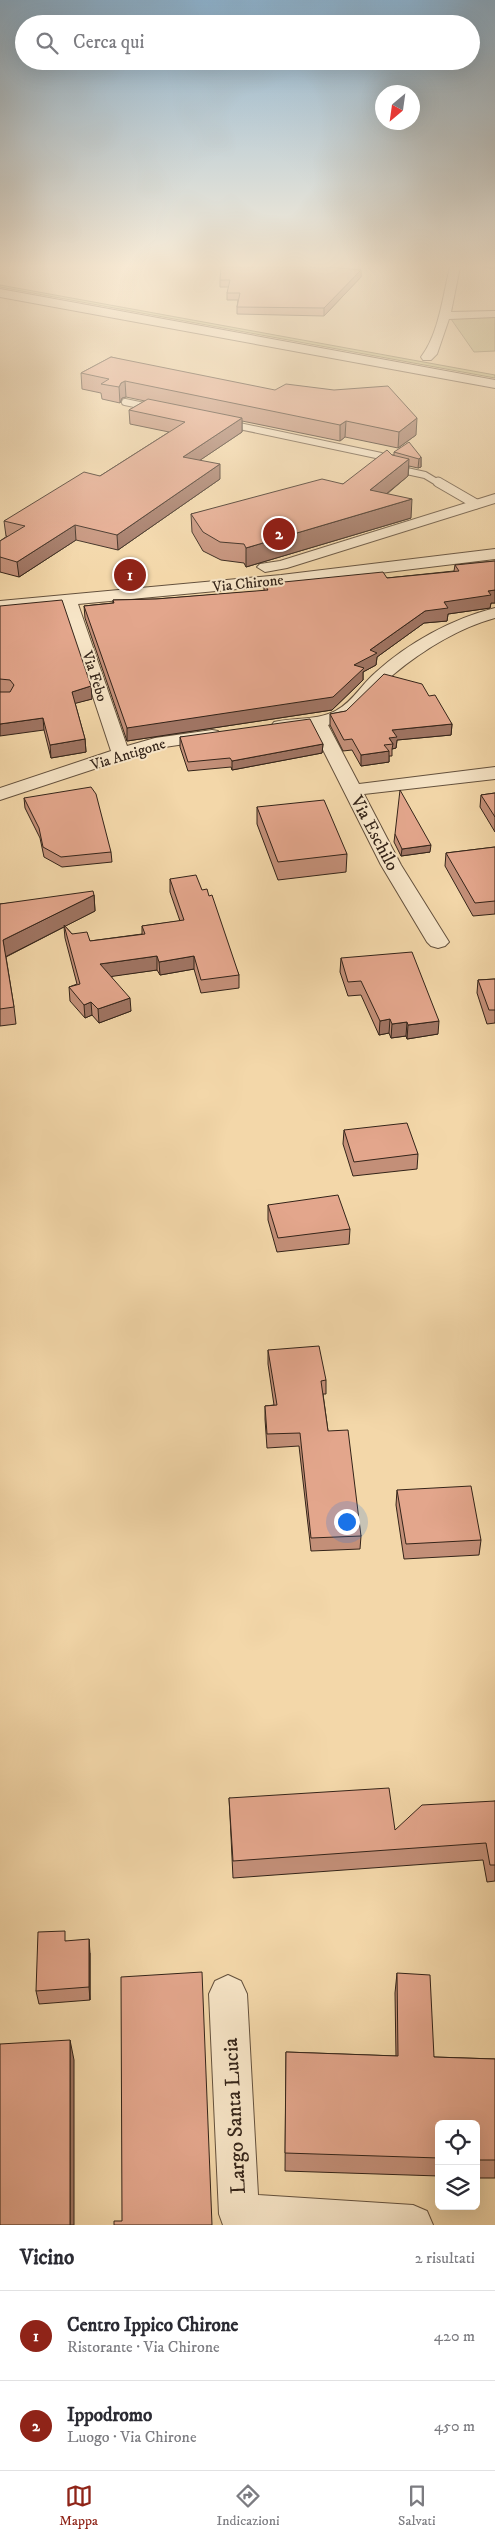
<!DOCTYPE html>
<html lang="it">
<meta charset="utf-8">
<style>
body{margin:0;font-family:"IM FELL DW Pica",serif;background:#f2f2f3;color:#2b2b33}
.controls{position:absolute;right:15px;bottom:15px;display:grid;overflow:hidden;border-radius:8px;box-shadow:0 5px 20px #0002}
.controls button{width:45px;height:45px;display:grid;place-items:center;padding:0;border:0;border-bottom:1px solid #e1e1e2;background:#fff;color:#2b2b33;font:25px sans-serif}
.compass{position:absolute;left:375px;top:85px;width:45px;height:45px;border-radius:50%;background:#fff;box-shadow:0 5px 20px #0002;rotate:209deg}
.you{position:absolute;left:346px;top:1521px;width:18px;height:18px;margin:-12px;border:4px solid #fff;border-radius:50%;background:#1a73e8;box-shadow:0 0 0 8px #1a73e833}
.badge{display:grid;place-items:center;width:32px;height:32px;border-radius:50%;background:#8f2418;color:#fff;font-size:16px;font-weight:700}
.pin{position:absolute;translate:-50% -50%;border:2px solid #fff;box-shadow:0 1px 5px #0006}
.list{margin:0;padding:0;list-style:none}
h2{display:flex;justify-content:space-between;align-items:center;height:65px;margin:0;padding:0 20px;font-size:21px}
h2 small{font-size:16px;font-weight:400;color:#7c7c81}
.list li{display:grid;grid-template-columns:32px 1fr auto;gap:15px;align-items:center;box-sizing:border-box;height:90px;padding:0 20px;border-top:1px solid #e1e1e2}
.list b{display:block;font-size:19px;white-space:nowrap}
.list p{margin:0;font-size:16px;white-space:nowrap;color:#7c7c81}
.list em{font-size:16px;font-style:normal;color:#7c7c81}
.icon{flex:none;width:28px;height:28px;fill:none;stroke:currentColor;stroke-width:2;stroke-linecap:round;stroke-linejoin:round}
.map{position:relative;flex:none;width:495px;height:2225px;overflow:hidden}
.search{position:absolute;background:#fff;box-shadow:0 5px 20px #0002;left:15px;right:15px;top:15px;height:55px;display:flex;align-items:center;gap:12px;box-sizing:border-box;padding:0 18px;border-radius:28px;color:#7c7c81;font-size:19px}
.sheet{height:245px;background:#fff}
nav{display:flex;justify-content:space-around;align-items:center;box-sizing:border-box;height:70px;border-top:1px solid #e1e1e2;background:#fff;font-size:14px;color:#7c7c81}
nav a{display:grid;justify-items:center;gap:2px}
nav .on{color:#8f2418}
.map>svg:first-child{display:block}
.green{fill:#c3bc82;stroke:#7c704e}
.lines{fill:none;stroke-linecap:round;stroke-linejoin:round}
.service-far1-casing{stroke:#64513d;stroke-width:8}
.service-casing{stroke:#64513d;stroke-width:11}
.minor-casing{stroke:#64513d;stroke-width:2}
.tertiary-casing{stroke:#64513d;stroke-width:2}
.service-far1{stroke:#f7e5c7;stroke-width:6}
.service{stroke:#f7e5c7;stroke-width:9}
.minor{fill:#f7e5c7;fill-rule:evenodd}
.tertiary{fill:#f7e5c7;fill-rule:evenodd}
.wall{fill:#c38f78;stroke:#342419}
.shaded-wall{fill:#9f7462;stroke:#342419}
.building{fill:#e3a68c;stroke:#342419}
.labels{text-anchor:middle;stroke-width:4;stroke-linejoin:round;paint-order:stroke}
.far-street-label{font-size:15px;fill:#342419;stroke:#f7e5c7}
.street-label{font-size:18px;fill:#342419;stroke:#f7e5c7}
.near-street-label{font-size:21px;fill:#342419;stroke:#f7e5c7}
</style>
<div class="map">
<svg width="495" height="2225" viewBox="0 0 495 2225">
<rect width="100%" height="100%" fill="#f3d7a9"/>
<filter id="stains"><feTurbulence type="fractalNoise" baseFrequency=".004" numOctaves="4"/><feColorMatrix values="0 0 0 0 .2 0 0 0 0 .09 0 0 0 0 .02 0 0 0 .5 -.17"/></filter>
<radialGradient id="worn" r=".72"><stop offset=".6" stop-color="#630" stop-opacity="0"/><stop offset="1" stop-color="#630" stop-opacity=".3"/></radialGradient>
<!-- green -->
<g class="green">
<polygon points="0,285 495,375 495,378 0,287"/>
<polygon points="495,317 495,351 474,352 451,319"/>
</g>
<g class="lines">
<!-- service-far1 casing -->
<g class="service-far1-casing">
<g id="service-far1">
<polyline points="125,402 154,408"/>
<polyline points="225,423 381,456 393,468 425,475 440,484"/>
</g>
</g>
<!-- service casing -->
<g class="service-casing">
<polyline id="service" points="438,482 476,504"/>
</g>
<!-- minor casing -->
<g class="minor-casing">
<g id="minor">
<path d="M450 267H460L451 312 495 311V317L449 319 437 354 431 360H423L421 357C439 334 443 295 450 267Z"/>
<polygon points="495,494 495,503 287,568 265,572 257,567 260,564 280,561"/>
<polygon points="495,549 495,559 281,585 78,604 127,746 155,738 212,730 218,731 221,735 218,739 212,740 158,748 0,800 0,788 111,751 63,606 0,611 0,601 281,575"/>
<path d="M495 608V618C459 628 423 650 394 674 369 694 361 717 328 725L359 784 495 767V779L364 794 401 865 449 942 445 946 438 948 431 946 427 942 381 865 312 728 280 731 274 730 271 726 274 722C294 717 318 721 337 710 352 702 362 684 375 673 408 643 451 619 495 608Z"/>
<polygon points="228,1975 241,1981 247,1994 258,2195 413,2205 427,2211 433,2225 223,2225 219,2214 209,1994 215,1981"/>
</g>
</g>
<!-- tertiary casing -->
<g class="tertiary-casing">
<polygon id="tertiary" points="0,289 495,380 495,388 0,297"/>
</g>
<!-- service-far1 -->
<use href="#service-far1" class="service-far1"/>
<!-- service -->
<use href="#service" class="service"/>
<!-- minor -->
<use href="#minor" class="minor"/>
<!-- tertiary -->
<use href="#tertiary" class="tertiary"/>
</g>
<!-- wall -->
<g class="wall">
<polygon points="484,267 495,267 495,269"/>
<polygon points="361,270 361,277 324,316 237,314 237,307 238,300 227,300 227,293 229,287 220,287 220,280"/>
<polygon points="111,357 416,435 398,448 345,437 340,441 242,421 242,432 200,460 220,479 118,550 76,540 19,577 0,572 0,541 7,536 6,536 4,521 100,476 169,432 130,424 129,410 145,401 126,397 122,398 120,403 102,399 101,393 82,389 81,373"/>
<polygon points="394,452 421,457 421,467 418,468 409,466 408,476 387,494 411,518 246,567 244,563 221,560 203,551 192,532 191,514 343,484 392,455 394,455"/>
<polygon points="495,561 495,603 491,603 490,608 448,614 447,621 424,623 377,657 376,665 363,672 363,680 332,710 127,741 85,618 84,606 113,603 113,600 156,599 264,591 264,584 387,578 454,571 455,565"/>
<polygon points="0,606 92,699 75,703 85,739 86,752 51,758 44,730 0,692"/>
<polygon points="429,696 452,724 451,735 397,740 396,748 392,749 392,756 389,756 389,762 361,766 352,750 343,751 330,725 330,714"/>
<polygon points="180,737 323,744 322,753 232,770 231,767 188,771 180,747"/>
<polygon points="495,793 495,832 480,807 481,795"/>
<polygon points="24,798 111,852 112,862 62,867 44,857 40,838 25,808"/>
<polygon points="257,807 347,854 346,872 278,880 257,824"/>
<polygon points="395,834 430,852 401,856 394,842"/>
<polygon points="495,847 495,914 473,916 445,866 446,853"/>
<polygon points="170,879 202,890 239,975 239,988 201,993 194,969 160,975 157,970 111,976 131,1011 99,1023 92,1015 85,1018 70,1001 69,987 77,984 65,938 64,927 6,957 14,1007 16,1024 0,1026 0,904 94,895 95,911 65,926 72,934 90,941 142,934 142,926 180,921 170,892"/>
<polygon points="341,958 438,1034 407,1039 406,1036 391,1038 389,1033 379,1035 361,995 348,996 340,972"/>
<polygon points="495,979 495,1023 487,1024 477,993 478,980"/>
<polygon points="344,1130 418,1154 417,1169 353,1176 343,1144"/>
<polygon points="268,1205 350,1229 349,1244 277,1252 268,1220"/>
<polygon points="268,1350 326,1380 326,1394 323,1394 328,1431 361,1536 360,1549 311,1551 299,1446 267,1448 265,1419 265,1406 274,1405 268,1364"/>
<polygon points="397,1490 481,1540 479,1555 404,1559 396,1505"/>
<polygon points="229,1798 395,1830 495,1801 495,1881 487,1882 483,1860 233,1878 230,1816"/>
<polygon points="66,1941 90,1953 90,2000 39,2004 36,1991"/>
<polygon points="397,1973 434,2057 495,2059 495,2178 476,2178 476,2124 439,2124 439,2176 285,2171 286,2052 396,2056 395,1993"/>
</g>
<!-- shaded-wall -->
<g class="shaded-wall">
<polygon points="361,270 361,277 324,316 324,308"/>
<polygon points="125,381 126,397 122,398 120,403 119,387 121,383"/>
<polygon points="242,418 242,432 184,471 183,457"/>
<polygon points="417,418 416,435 398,448 399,432"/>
<polygon points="346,421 345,437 340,441 340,425"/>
<polygon points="421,457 421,467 418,468 419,459"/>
<polygon points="409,459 408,476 369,508 370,490"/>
<polygon points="220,464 220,479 118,550 117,535"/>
<polygon points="412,499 411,518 246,567 246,548"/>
<polygon points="75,525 76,540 19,577 17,562"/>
<polygon points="495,590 495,603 491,603 490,608 448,614 447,621 424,623 377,657 376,665 363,672 363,680 332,710 127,741 127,728 354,665 370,650 425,611 444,602 488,591"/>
<polygon points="91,686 92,699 73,704 72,692"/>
<polygon points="43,718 44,730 0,736 0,724"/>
<polygon points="452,724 451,735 397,740 396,748 392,749 393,744 389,738 392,730"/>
<polygon points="85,739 86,752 51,758 50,745"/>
<polygon points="323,744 322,753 232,770 232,761"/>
<polygon points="389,751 389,762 361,766 361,755"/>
<polygon points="431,845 430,852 401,856 402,849"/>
<polygon points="94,895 95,911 5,957 3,940"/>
<polygon points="157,956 157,970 101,978 100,964"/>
<polygon points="194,956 194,969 160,975 159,962"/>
<polygon points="130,998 131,1011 99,1023 98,1009"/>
<polygon points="91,1002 92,1015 85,1018 84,1005"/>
<polygon points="390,1019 389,1033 379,1035 380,1021"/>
<polygon points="439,1021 438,1034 407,1039 408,1025"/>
<polygon points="407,1022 406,1036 391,1038 392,1024"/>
<polygon points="89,1939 90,1953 90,2000 89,1987"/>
<polygon points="70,2040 74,2060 74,2225 70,2225"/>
</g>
<!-- building -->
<g class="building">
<polygon points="221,267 330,267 361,270 324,308 237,307 240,293 227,293 230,280 220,280"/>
<polygon points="111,357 275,390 286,384 334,390 388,386 417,418 399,432 346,421 340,425 125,381 121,383 119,387 101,384 109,379 81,373"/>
<polygon points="148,399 242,418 183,457 220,464 117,535 75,525 17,562 0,557 0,541 25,526 4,521 84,472 100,476 185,422 129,410"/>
<polygon points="409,442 421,457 419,459 394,452"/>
<polygon points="387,450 392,455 409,459 370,490 412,499 246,548 244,544 220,542 203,532 191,514 322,479 343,484"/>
<polygon points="495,561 495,590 488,591 491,595 444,602 448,608 425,611 370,650 377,653 354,665 364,668 333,697 127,728 84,606 114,603 113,600 156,599 268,590 264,584 383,572 387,578 459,571 455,565"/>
<polygon points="62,600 91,686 72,692 85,739 50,745 43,718 0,724 0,692 10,692 14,685 10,680 0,679 0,606"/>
<polygon points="384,674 422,684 429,696 435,695 452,724 392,730 397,737 389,738 393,744 384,745 389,751 361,755 352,739 344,740 330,714 346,711"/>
<polygon points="310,719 323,744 232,761 230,758 188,762 180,737"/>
<polygon points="91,787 96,794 111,852 61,857 43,847 39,828 24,798"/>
<polygon points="400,790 431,845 402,849 395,834"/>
<polygon points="495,793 495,817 481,795"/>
<polygon points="324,800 347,854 278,862 257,807"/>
<polygon points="495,847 495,901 475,903 446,853"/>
<polygon points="196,875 202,890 207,889 209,896 212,895 239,975 201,980 194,956 159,962 157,956 100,964 130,998 98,1009 91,1002 84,1005 69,987 80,984 64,925 72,934 87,932 90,941 145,934 142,926 184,920 170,879"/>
<polygon points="93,891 94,895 3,940 14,1007 0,1009 0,904"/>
<polygon points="412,952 439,1021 408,1025 407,1022 392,1024 390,1019 380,1021 361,981 348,982 341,958"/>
<polygon points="495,979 495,1010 489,1010 478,980"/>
<polygon points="407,1123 418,1154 354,1162 344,1130"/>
<polygon points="338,1195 350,1229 278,1238 268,1205"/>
<polygon points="319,1346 326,1380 321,1381 328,1431 348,1430 361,1536 311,1538 300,1433 267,1434 265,1406 277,1405 268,1350"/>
<polygon points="471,1486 481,1540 406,1544 397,1490"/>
<polygon points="389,1788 395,1830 422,1805 495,1801 495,1865 490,1865 486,1843 233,1861 229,1798"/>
<polygon points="65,1931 65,1941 89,1939 89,1987 36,1991 38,1932"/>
<polygon points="202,1972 212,2225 114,2225 114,2221 122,2221 121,1977"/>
<polygon points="397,1973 430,1975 434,2057 495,2059 495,2160 476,2160 476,2124 439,2124 439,2158 285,2153 286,2052 398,2056"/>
<polygon points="70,2040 70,2225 0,2225 0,2044"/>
</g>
<!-- sky -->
<linearGradient id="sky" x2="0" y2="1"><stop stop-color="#8cb5d4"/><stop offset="0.46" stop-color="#faedd8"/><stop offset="1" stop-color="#faedd8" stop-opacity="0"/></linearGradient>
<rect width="495" height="578" fill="url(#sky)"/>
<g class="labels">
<!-- far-street labels -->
<g class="far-street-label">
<text transform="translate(248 583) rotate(-6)" y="5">Via Chirone</text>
<text transform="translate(95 676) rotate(72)" y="5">Via Febo</text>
<text transform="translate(128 754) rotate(-17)" y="5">Via Antigone</text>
</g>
<!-- street labels -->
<g class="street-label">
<text transform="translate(375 833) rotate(62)" y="6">Via Eschilo</text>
</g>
<!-- near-street labels -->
<g class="near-street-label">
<text transform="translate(234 2116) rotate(-93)" y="7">Largo Santa Lucia</text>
</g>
</g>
<rect width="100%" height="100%" filter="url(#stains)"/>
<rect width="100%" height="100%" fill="url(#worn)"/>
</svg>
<div class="controls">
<button><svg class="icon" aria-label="locate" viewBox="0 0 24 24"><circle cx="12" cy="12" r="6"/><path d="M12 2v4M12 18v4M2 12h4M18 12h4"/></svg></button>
<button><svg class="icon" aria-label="layers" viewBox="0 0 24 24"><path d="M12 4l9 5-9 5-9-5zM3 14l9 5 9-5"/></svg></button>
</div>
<svg class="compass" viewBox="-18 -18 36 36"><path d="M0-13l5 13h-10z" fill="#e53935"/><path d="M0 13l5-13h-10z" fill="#7c7c81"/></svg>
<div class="you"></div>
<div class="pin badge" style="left:130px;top:575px">1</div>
<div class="pin badge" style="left:279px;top:534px">2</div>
<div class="search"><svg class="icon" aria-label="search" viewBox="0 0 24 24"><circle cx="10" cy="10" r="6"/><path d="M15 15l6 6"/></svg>Cerca qui</div>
</div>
<section class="sheet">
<h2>Vicino<small>2 risultati</small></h2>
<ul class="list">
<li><span class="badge">1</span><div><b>Centro Ippico Chirone</b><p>Ristorante · Via Chirone</p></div><em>420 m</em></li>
<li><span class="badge">2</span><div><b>Ippodromo</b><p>Luogo · Via Chirone</p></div><em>450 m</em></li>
</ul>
</section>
<nav>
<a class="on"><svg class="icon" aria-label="map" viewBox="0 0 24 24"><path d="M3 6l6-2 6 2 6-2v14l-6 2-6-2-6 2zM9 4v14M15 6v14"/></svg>Mappa</a>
<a><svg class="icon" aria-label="directions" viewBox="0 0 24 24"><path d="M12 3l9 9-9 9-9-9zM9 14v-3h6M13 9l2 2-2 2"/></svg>Indicazioni</a>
<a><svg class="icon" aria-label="saved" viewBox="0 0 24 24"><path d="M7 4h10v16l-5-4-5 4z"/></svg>Salvati</a>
</nav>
